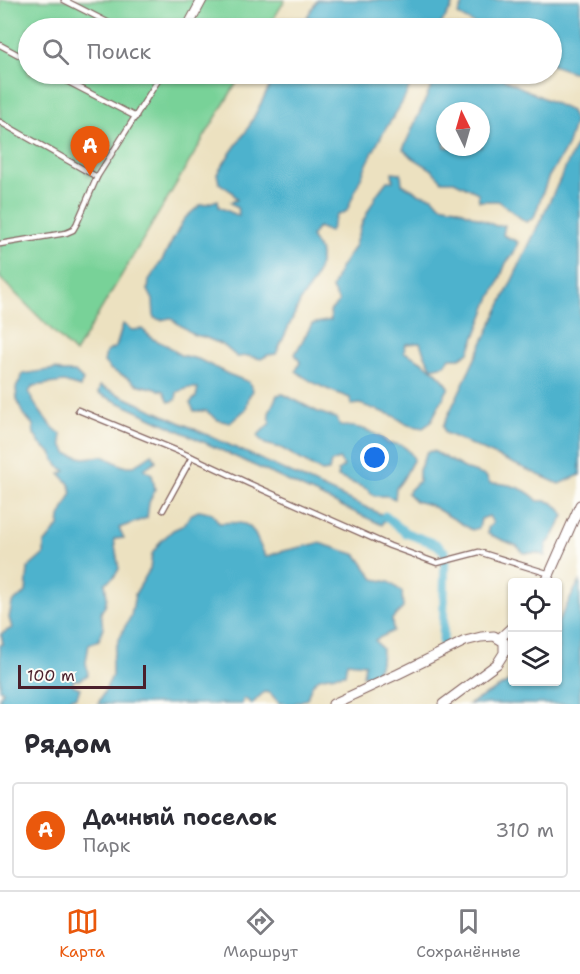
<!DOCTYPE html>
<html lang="ru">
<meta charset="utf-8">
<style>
body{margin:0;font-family:"Shantell Sans",sans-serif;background:#f2f2f3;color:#2b2b33}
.controls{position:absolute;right:18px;bottom:18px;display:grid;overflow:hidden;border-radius:6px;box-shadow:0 2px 4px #0004}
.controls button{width:54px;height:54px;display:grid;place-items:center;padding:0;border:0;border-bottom:2px solid #e1e1e2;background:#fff;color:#2b2b33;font:30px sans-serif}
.compass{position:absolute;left:436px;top:102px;width:54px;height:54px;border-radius:50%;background:#fff;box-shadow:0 2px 4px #0004;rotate:355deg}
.scale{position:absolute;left:18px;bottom:15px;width:128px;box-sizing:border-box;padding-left:6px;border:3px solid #4a1f2b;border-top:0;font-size:16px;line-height:21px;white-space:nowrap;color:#4a1f2b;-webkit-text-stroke:4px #fdfcf7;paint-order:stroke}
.you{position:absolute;left:375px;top:458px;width:21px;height:21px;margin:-15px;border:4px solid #fff;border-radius:50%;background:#1a73e8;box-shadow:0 0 0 9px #1a73e833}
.badge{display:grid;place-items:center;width:39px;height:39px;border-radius:50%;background:#ea580c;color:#fff;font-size:20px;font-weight:700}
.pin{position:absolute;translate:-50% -50px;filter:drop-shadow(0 2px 3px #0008)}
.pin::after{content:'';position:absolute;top:32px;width:21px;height:18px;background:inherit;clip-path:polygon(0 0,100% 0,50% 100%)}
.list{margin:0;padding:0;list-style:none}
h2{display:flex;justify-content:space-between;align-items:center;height:78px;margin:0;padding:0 24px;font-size:26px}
h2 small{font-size:20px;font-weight:400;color:#7c7c81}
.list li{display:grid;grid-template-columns:39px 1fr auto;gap:18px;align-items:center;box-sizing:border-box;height:96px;margin:0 12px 12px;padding:0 12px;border:2px solid #e1e1e2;border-radius:6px}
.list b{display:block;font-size:22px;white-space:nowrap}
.list p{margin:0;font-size:20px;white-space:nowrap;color:#7c7c81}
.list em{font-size:20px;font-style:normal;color:#7c7c81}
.icon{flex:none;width:33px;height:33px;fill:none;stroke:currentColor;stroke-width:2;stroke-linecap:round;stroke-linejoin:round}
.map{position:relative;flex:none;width:580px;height:704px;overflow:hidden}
.search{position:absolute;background:#fff;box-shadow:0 2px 4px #0004;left:18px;right:18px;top:18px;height:66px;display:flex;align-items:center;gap:15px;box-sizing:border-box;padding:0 21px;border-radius:33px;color:#7c7c81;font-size:22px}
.sheet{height:186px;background:#fff}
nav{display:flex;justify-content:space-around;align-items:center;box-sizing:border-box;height:84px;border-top:2px solid #e1e1e2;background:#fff;font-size:16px;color:#7c7c81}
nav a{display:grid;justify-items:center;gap:3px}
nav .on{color:#ea580c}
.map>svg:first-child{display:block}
.green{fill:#78d298;stroke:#617862;stroke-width:1.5}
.water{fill:#4eb2cd;stroke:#4c687c;stroke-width:1.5;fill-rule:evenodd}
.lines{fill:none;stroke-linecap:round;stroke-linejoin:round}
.canal{stroke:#4eb2cd;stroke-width:9}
.service-casing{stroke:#83635f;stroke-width:7}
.minor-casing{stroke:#83635f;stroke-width:11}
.service{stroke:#fff;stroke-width:4.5}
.minor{stroke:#fff;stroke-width:9}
</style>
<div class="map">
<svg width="580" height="704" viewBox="0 0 580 704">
<rect width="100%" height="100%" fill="#fdfcf7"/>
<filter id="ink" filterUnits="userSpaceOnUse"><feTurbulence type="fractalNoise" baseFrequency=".0167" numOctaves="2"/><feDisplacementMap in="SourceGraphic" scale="12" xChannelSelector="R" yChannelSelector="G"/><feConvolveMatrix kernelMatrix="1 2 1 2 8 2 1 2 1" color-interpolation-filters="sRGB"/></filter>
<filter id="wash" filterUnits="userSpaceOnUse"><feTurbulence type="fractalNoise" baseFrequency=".008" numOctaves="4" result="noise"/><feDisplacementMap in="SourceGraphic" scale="24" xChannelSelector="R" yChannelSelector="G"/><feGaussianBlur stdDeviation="1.35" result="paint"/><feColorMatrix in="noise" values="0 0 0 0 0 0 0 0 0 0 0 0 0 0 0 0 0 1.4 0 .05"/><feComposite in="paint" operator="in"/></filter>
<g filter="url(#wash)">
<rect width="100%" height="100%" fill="#ece1c0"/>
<!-- green -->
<polygon class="green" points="0,0 285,0 268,28 28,28 28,74 242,74 75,353 0,278"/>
<!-- water -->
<g class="water">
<polygon points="317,0 454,0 451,9 438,28 331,28 307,17"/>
<polygon points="465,0 580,0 580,72 572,72 552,65 552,28 482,28 458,15"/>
<path d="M276 74H411C413 92 391 119 382 135 368 160 357 185 347 211L336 216 330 232 318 227 311 237 320 251V264L314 281 301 300 276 354 268 355 261 359 248 356 237 357 223 345 204 337 194 335 170 318 161 320 154 318 153 300 148 290 149 280 161 262 184 219 200 205 206 204 218 200 219 207 239 216 238 209 230 202 237 200 232 192 219 183 217 174 229 155 247 130Z"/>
<path d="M437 74H502L503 79 571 111 575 121 567 147 548 178 534 218 526 222 498 201H479L478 193 454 181H442L431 169 410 156 403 149ZM445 111H481V147H445Z"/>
<polygon points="580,137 580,475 559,484 445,433 443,426"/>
<path d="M392 172 401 173 402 184 420 194 433 197 440 205 456 208 496 226 505 225 503 235 518 242 514 253 506 263 498 284 490 299 469 352 460 358H450L445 365 432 368 425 356 420 343 406 344 404 352C421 360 439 372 449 387L430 423 423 428 408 425 394 416 360 404 351 405 350 398C331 391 312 384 296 371L300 362 295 354 312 324 331 320 330 311 339 302 332 289 339 270 354 247 362 223 377 194 387 181H393Z"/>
<polygon points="123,324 132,330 142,329 153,339 168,346 180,355 198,359 228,374 249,382 253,391 249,396 246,409 230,423 218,420 206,411 194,411 190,403 196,397 198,388 189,388 177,392 176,400 169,402 164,391 136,384 128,378 111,370 104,362 106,352 116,347"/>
<path d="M55 369 63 372H75L83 380 80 387 64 382 33 386 29 392C34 406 36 405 44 417 50 424 53 429 61 434L62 445 68 454 84 458 103 456 123 466H134L152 454 156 461 144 469 152 474 155 489 149 503 147 518 119 528 124 538 114 539 119 569 114 577 105 583 107 597 105 606 101 612 103 628 99 640 89 644 86 662 88 675 80 680H73V685L80 688 77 697 71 698 72 704H0V697L3 691 0 689V645L3 644 1 634 12 628 9 618 12 603 26 592 28 568 44 554V544L59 526 60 517 72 492 69 484 60 474 66 471 58 466 51 453 40 444 34 434 33 425 22 412 17 399 16 388 23 374Z"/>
<polygon points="100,386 385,516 382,525 98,393"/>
<path d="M283 394 318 412 336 418 340 426C359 426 375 430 388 444 401 443 408 447 414 459 406 471 406 478 396 488L395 499 387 496H374L367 489 338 477V471L344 466 339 459 331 462 329 471 322 472 281 448 265 444 257 436 270 423 269 413 277 395Z"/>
<path d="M433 451 468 470 486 476 490 483C509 483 525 487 538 501 551 500 558 504 564 516 556 528 556 535 546 545L545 556 537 553H524L517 546 488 534V528L493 523 489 516 481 519 479 528 472 530 430 505 415 501 407 493 419 481V470L427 452Z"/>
<path d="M200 510 212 513 219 523C257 520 250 528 266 557L279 552 319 543 357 555 374 579 389 582 402 592 403 608 392 619 393 631 375 640 382 649 381 663 374 675 363 676 365 664 347 662 345 674C322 678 314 672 307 699L293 704 279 703 270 693 264 692 252 704 244 698 242 704H98L112 676V660L116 647 123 630 131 616 135 594 150 569 152 554 160 542 173 530 184 525 190 515Z"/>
<polygon points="580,580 580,704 469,704 512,680 512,682 558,682 558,622"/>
</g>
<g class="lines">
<!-- canal -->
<polyline class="canal" points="385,516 406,533 436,544 445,552 443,643"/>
</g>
</g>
<g filter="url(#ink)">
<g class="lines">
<!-- service casing -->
<g class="service-casing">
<g id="service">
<polyline points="64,0 119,28"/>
<polyline points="0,45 28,60"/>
<polyline points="53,74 136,117"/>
<polyline points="0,122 97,177"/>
<polyline points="0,244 66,233 73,230 77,223 97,177 162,74"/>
<polyline points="78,410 192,457 250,484 390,546 437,563 479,552 550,574"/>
<polyline points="163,510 192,457"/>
</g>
</g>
<!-- minor casing -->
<g class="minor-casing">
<g id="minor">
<polyline points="187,28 202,0"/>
<polyline points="546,582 580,505"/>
<polyline points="500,638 512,627"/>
<polyline points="333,704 398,674 465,641 481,637 494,636 504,642 504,653 497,664 443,704"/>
</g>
</g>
<!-- service -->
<use href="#service" class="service"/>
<!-- minor -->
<use href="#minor" class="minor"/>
</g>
</g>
</svg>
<div class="controls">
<button><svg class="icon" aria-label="locate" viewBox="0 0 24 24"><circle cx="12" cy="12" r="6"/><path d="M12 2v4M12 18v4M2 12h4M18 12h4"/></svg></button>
<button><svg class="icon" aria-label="layers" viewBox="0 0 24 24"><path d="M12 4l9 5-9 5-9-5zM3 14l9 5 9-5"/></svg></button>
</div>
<svg class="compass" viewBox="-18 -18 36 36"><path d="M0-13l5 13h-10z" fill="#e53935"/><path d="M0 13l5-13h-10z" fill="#7c7c81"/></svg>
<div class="scale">100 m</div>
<div class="you"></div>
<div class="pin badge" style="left:90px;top:176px">A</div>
<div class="search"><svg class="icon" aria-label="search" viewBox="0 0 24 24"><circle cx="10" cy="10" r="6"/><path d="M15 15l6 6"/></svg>Поиск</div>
</div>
<section class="sheet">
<h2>Рядом<small></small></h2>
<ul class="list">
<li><span class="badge">A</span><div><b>Дачный поселок</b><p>Парк</p></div><em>310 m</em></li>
</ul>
</section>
<nav>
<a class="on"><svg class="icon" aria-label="map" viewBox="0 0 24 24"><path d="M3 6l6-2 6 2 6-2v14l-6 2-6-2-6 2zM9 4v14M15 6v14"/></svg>Карта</a>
<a><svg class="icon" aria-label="directions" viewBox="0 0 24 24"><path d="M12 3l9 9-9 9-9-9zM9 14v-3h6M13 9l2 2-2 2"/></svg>Маршрут</a>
<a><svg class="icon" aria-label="saved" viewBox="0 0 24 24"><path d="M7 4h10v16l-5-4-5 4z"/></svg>Сохранённые</a>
</nav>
